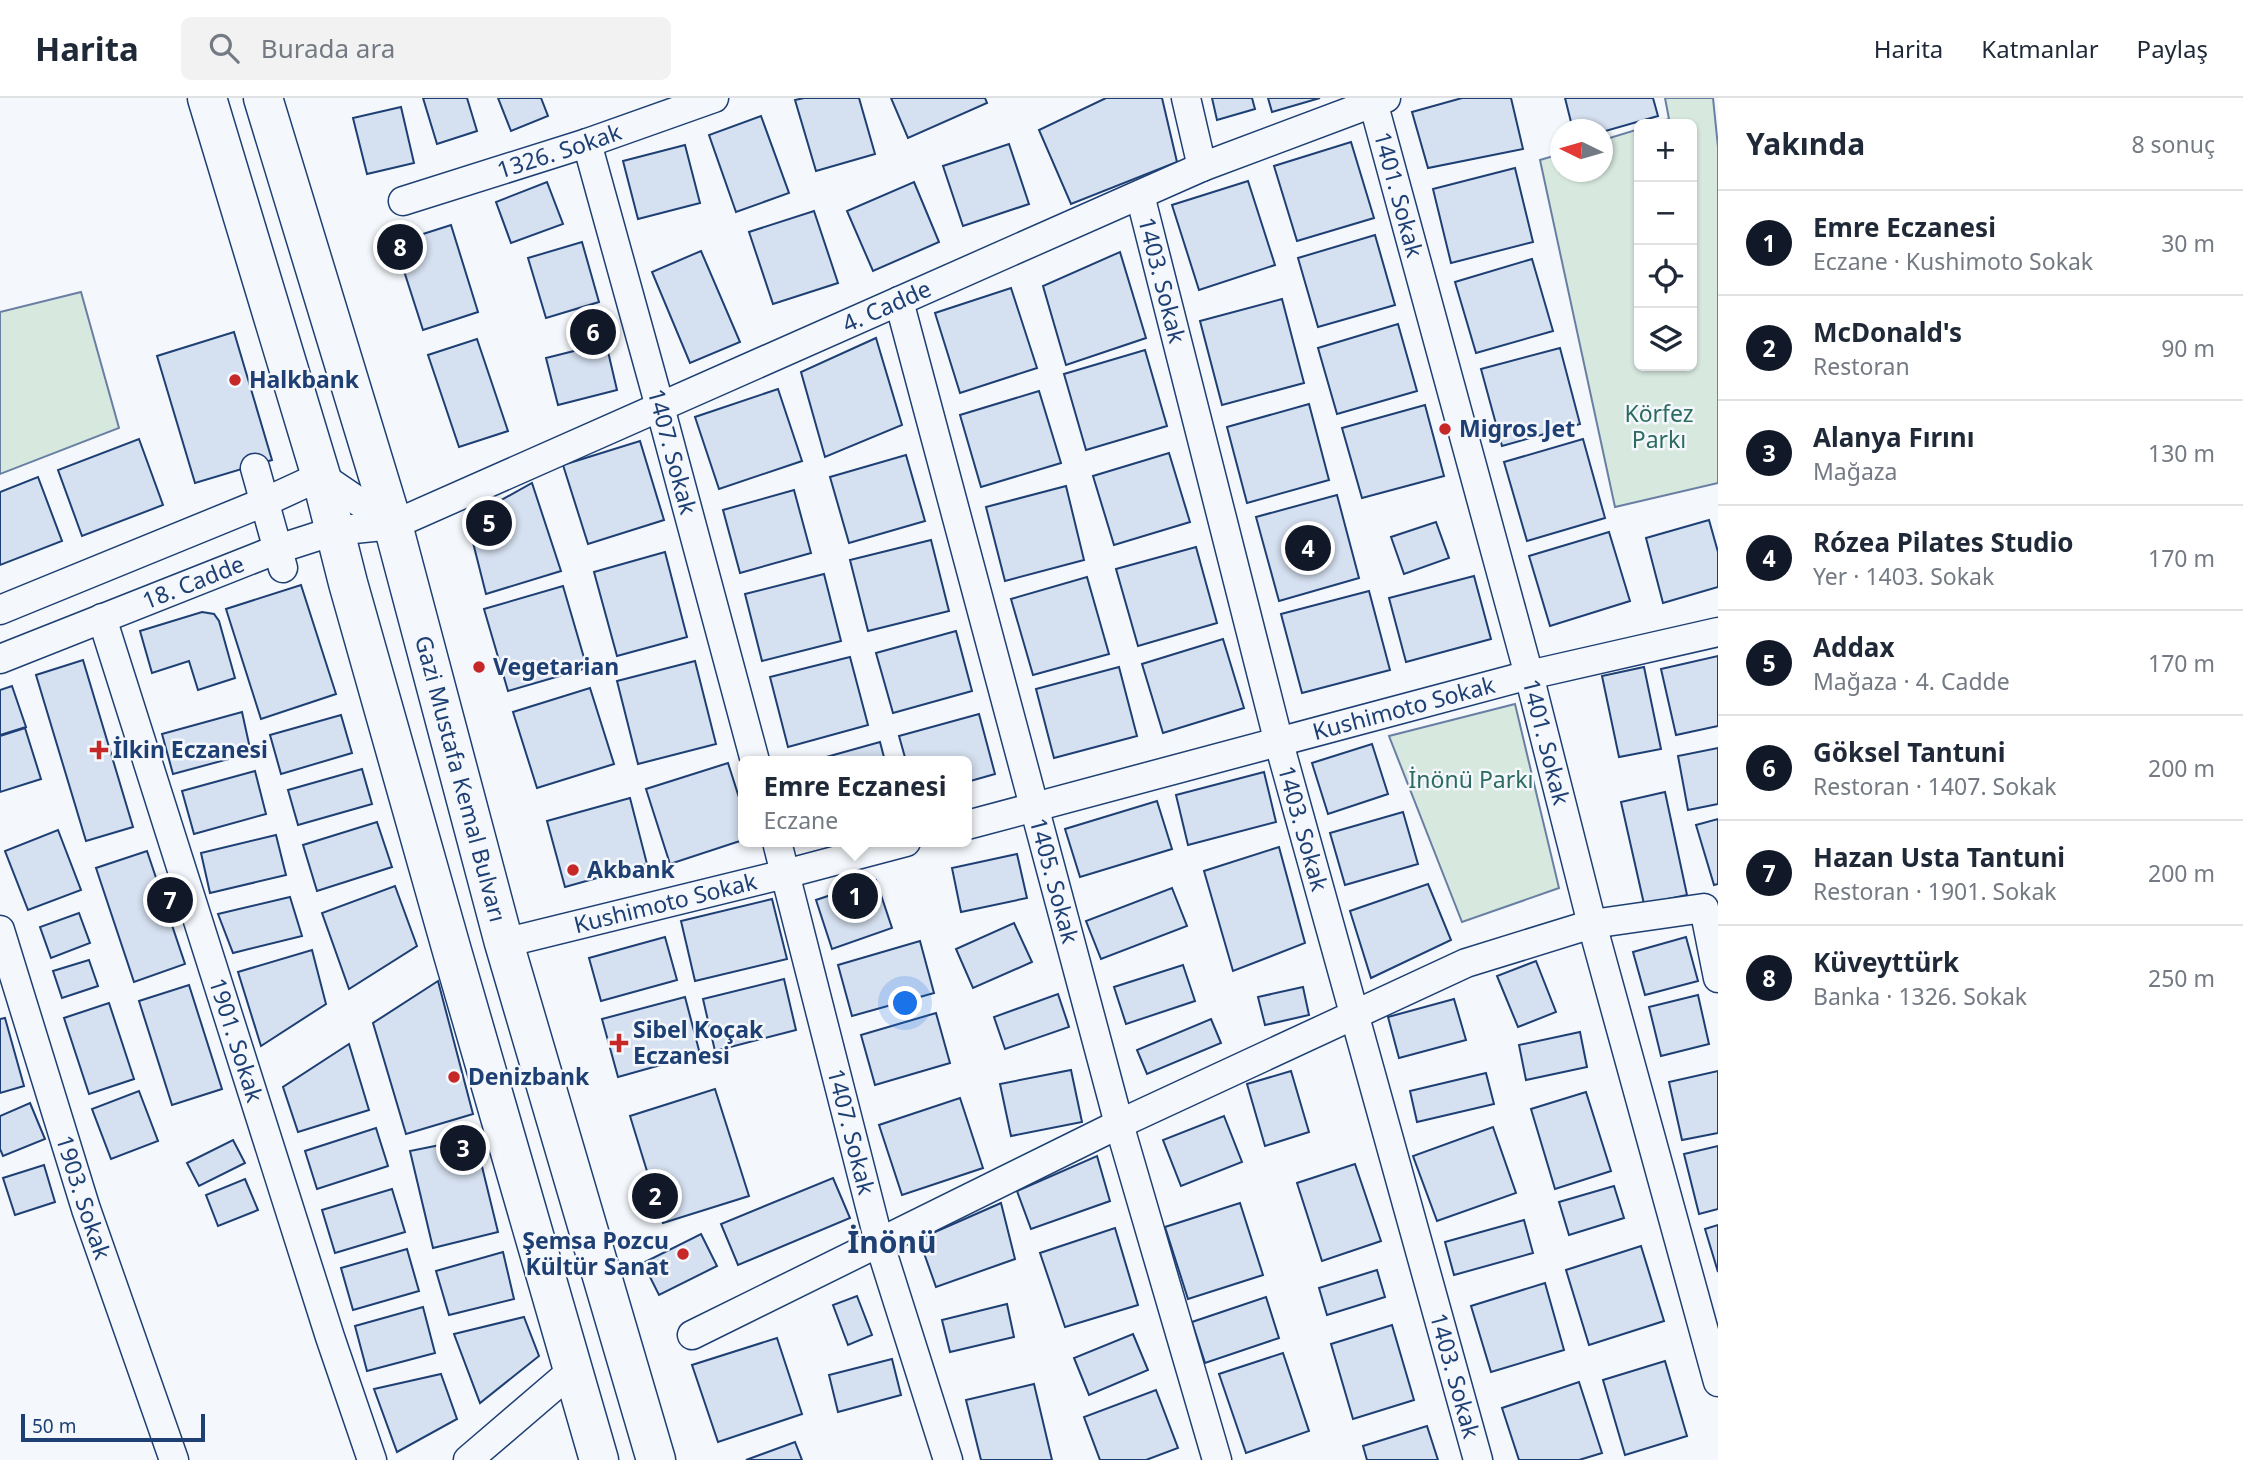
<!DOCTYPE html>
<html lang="tr">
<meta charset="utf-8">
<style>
body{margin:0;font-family:"Noto Sans",sans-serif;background:#f2f2f3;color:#1f2937}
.controls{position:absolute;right:21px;top:21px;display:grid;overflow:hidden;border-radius:10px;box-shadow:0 2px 5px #0004}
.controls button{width:63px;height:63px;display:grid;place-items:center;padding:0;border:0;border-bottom:2px solid #e0e1e3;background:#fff;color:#1f2937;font:35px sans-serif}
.compass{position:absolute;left:1550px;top:21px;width:63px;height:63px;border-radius:50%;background:#fff;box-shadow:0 2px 5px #0004;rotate:275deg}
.scale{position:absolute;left:21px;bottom:18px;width:184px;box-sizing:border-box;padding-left:7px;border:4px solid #1d3f73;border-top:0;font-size:19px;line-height:24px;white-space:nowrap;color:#1d3f73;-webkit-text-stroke:5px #f4f7fb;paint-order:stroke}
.you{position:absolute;left:906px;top:906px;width:24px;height:24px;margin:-18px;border:5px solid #fff;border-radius:50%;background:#1a73e8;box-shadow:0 0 0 10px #1a73e833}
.badge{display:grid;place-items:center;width:46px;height:46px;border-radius:50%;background:#111827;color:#fff;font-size:23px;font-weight:700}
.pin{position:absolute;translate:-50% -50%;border:4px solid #fff;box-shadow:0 2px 7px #0006}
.popup{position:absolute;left:738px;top:658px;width:234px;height:91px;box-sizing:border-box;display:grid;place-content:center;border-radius:10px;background:#fff;filter:drop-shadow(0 2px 5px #0005);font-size:23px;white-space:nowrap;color:#747a83}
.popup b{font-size:26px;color:#1f2937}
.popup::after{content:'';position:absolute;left:50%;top:100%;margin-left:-14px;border:14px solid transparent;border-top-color:#fff}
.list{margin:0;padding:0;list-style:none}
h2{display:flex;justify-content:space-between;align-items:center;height:91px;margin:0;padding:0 28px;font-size:30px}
h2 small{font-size:23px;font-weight:400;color:#747a83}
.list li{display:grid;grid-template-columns:46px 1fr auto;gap:21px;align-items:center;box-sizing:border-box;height:105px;padding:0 28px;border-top:2px solid #e0e1e3}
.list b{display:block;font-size:26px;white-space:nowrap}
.list p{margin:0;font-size:23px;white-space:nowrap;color:#747a83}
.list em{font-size:23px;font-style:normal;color:#747a83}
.icon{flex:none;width:38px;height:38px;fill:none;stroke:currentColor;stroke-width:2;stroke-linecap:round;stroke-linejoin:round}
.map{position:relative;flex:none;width:1718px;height:1362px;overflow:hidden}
header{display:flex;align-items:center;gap:42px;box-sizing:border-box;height:98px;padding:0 35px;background:#fff;border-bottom:2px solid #e0e1e3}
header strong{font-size:33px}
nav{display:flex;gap:38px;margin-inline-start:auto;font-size:24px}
.search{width:490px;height:63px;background:#f2f2f3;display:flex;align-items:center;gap:18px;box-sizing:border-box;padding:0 24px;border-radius:10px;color:#747a83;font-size:26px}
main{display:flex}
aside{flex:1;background:#fff}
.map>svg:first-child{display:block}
.green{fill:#d7e8df;stroke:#687fa3;stroke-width:2}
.building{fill:#d5e0f0;stroke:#1d3f73;stroke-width:2}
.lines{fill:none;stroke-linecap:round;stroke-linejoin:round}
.minor-casing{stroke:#1d3f73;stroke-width:31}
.highway-casing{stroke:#1d3f73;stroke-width:41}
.minor{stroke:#f4f7fb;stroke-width:28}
.highway{stroke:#f4f7fb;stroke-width:38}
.poi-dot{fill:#c62828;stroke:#f4f7fb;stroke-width:2.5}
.labels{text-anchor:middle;stroke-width:5;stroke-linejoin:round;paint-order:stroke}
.street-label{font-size:23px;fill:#1d3f73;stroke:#f4f7fb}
.poi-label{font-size:23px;font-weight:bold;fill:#1d3f73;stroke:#f4f7fb;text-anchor:start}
.park-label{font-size:23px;fill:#2c6c60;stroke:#f4f7fb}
.district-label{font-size:30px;font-weight:bold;fill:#1d3f73;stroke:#f4f7fb}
</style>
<header>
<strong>Harita</strong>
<div class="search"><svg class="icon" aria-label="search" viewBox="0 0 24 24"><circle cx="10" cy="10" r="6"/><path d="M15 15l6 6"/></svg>Burada ara</div>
<nav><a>Harita</a><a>Katmanlar</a><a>Paylaş</a></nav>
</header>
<main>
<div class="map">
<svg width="1718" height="1362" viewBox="0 0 1718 1362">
<rect width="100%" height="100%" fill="#f4f7fb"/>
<!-- green -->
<g class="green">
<polygon points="1665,0 1713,0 1718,49 1718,385 1615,409 1540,62 1560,56 1560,74 1602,74 1603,42 1639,31 1639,268 1692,268 1692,26 1653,26 1669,21"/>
<polygon points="81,194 119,330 0,376 0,214"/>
<polygon points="1515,606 1559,790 1462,824 1389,638"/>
</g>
<!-- building -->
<g class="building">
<polygon points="423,0 467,0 477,33 437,46"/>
<polygon points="498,0 541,0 548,18 511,33"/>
<polygon points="804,0 859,0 875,56 816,73 795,2"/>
<polygon points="891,0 985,0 987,5 908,40"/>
<polygon points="1106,0 1162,0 1177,64 1071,106 1039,32"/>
<polygon points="1212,0 1252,0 1255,11 1217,22"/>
<polygon points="1268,0 1320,0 1272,14"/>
<polygon points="1462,0 1511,0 1523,51 1428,70 1412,14"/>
<polygon points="1565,0 1653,0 1658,18 1602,34 1602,32 1573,32"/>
<polygon points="401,9 414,65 367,76 353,20"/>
<polygon points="761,18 789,95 736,114 709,37"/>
<polygon points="1351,44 1374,120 1297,143 1274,68"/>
<polygon points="1009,46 1029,106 963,128 943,68"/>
<polygon points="685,47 700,105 638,121 623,63"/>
<polygon points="1515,70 1533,144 1451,165 1433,91"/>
<polygon points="1248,83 1275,167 1199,192 1172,107"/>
<polygon points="547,84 563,126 511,145 496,104"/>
<polygon points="914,84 939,144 873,173 847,113"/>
<polygon points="814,113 838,185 773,206 749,134"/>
<polygon points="451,127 478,214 423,232 395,145"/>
<polygon points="1375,137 1395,207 1318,229 1298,160"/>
<polygon points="582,144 599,204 546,220 528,160"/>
<polygon points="701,153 740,244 690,265 652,174"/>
<polygon points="1120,154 1146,240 1066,267 1043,188"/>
<polygon points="1532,161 1553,233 1476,255 1455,184"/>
<polygon points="1011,190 1037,270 960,295 935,215"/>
<polygon points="1282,201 1304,285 1222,307 1200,223"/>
<polygon points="1398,226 1417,293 1337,316 1318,250"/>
<polygon points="234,234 272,362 195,385 157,258"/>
<polygon points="876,240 902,327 825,359 801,274"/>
<polygon points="477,241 508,333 459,349 428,257"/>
<polygon points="606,245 617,292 558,307 546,260"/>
<polygon points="1560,250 1580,326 1502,348 1481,271"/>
<polygon points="1145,252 1167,328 1086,352 1064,276"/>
<polygon points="778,291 802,363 719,391 695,319"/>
<polygon points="1039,293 1061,365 981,389 960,317"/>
<polygon points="1309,306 1329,382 1247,405 1227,329"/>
<polygon points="1425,307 1444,378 1362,400 1342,330"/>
<polygon points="139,341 163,407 82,438 58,372"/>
<polygon points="1583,341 1605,420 1527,443 1504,364"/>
<polygon points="640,343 664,422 588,446 563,367"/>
<polygon points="1169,355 1190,424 1114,447 1093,378"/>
<polygon points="906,357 925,423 849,445 830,379"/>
<polygon points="38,379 62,443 0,467 0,394"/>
<polygon points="532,385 561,473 486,496 467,421"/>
<polygon points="1066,388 1084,462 1005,483 986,409"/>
<polygon points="794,392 811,455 740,475 723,412"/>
<polygon points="1337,397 1359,480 1279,503 1256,419"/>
<polygon points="1709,422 1718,454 1718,489 1663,505 1646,440"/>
<polygon points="1436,424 1449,460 1404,476 1391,439"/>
<polygon points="1609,434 1630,503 1550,528 1529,458"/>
<polygon points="931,442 949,513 868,533 850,462"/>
<polygon points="1196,449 1217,525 1138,548 1116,471"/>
<polygon points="665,454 687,539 617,558 594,474"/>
<polygon points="824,476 841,543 762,563 745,496"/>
<polygon points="1474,478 1491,541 1406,564 1389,500"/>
<polygon points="1087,479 1109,556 1033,577 1011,501"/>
<polygon points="301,487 336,596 261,621 226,511"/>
<polygon points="563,488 587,570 508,593 484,511"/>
<polygon points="1369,493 1390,572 1302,595 1281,516"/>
<polygon points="202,514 214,516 219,523 235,580 198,592 189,563 152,575 140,533"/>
<polygon points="956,533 972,593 893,615 876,555"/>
<polygon points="1223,541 1244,610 1163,635 1142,566"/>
<polygon points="1718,558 1718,628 1676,637 1661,571"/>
<polygon points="850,559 868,627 788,649 770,579"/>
<polygon points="83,562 133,729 86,743 36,577"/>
<polygon points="695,563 716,646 638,666 617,583"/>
<polygon points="1119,569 1137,638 1054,660 1036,591"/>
<polygon points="1644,569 1661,651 1619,659 1602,578"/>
<polygon points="12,588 26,629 0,637 0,592"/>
<polygon points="590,590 614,666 537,690 513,614"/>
<polygon points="242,614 251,655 173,676 162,636"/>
<polygon points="979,616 995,676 967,684 967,663 906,663 899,638"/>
<polygon points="341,617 352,655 281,676 270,637"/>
<polygon points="25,630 41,681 0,694 0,638"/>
<polygon points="880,644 885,663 812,663"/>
<polygon points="1372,646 1388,696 1328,716 1312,665"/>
<polygon points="1718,650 1718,706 1688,712 1678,658"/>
<polygon points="728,665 743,712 743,742 670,766 646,691"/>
<polygon points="362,671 372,706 298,727 288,692"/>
<polygon points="255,673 266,716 194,736 182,693"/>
<polygon points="1264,674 1276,724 1188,747 1176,697"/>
<polygon points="1665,694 1687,797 1644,806 1621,704"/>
<polygon points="630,700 647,766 565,789 547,723"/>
<polygon points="1157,703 1172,751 1080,779 1065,731"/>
<polygon points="1403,714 1418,766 1345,787 1330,735"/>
<polygon points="1718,721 1718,786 1714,787 1696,727"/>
<polygon points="377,724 392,769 317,793 303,747"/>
<polygon points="58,732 81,792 28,812 5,753"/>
<polygon points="276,737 286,777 210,795 201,755"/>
<polygon points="1279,749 1305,845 1233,873 1204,773"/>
<polygon points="147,753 185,866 134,884 96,770"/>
<polygon points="1017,756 1027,800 961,814 952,770"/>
<polygon points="876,782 892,830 832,851 816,802"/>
<polygon points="1428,786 1451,842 1371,880 1350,813"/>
<polygon points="395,788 417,848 349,891 322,815"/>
<polygon points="1172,790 1187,828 1101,861 1086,823"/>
<polygon points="290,799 302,838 233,855 218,816"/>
<polygon points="772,801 787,861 695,883 681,823"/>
<polygon points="79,815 90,845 51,860 40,829"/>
<polygon points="1014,825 1032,864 973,890 956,851"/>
<polygon points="665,839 677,882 601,903 589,860"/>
<polygon points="1686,839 1698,883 1645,897 1633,854"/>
<polygon points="920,843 934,895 852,918 838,867"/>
<polygon points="312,852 326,906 261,948 238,874"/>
<polygon points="89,862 98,888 62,900 53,873"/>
<polygon points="1536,863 1556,914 1518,929 1497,878"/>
<polygon points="1183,867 1195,903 1126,926 1114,889"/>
<polygon points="784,881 796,932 715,953 703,901"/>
<polygon points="438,883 473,1016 406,1036 373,925"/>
<polygon points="189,887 222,991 172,1007 139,903"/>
<polygon points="1303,889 1309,917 1265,927 1258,899"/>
<polygon points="1058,896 1069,929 1005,951 994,919"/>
<polygon points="1698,897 1709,946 1661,958 1649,909"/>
<polygon points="685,899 700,956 618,979 602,921"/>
<polygon points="1454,901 1466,942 1399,960 1388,919"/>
<polygon points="109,905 134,981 89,996 64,920"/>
<polygon points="936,915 950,965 875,987 861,937"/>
<polygon points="5,920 24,988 0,995 0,921"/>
<polygon points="1211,921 1221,945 1147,976 1137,952"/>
<polygon points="1580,934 1587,969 1526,982 1519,947"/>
<polygon points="349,946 369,1012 298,1034 283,989"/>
<polygon points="1071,972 1082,1024 1011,1038 1000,986"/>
<polygon points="1291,973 1309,1034 1265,1048 1247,986"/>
<polygon points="1718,973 1718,1035 1682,1042 1669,984"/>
<polygon points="1486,975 1494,1006 1417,1024 1410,993"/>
<polygon points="715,991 749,1098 663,1125 630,1018"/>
<polygon points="139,993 158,1043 111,1061 92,1011"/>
<polygon points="1586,994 1611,1073 1555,1091 1531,1011"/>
<polygon points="960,1000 983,1070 902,1097 879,1027"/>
<polygon points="30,1005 45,1041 3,1058 0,1051 0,1018"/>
<polygon points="1224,1018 1242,1064 1181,1088 1163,1042"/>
<polygon points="1493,1029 1516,1095 1437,1123 1413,1058"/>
<polygon points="376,1030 388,1068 317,1091 305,1053"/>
<polygon points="475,1040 498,1134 433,1150 410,1053"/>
<polygon points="233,1042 245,1065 199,1088 187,1065"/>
<polygon points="1718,1048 1718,1111 1699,1116 1684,1056"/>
<polygon points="1097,1058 1110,1103 1031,1131 1017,1093"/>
<polygon points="1355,1066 1381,1143 1322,1163 1297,1085"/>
<polygon points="44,1067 55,1104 15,1117 3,1080"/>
<polygon points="833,1080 850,1120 738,1167 721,1126"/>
<polygon points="245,1081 258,1112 218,1128 206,1097"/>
<polygon points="1614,1088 1624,1120 1569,1137 1559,1104"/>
<polygon points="392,1091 405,1134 335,1155 322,1112"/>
<polygon points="1001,1105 1015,1161 936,1189 919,1141"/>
<polygon points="1240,1105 1263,1177 1188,1201 1165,1129"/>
<polygon points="1524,1122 1533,1155 1454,1177 1445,1144"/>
<polygon points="1718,1127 1718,1174 1705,1131"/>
<polygon points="1115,1130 1138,1207 1065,1229 1040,1155"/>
<polygon points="701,1136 717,1168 659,1197 643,1165"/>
<polygon points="1641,1148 1664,1223 1589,1247 1566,1172"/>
<polygon points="407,1151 419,1193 353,1212 341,1170"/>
<polygon points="503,1154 514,1201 449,1217 436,1173"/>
<polygon points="1377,1172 1385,1199 1327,1217 1319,1190"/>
<polygon points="1545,1185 1564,1252 1491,1274 1471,1208"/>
<polygon points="857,1198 872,1237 848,1247 833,1207"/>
<polygon points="1266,1199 1279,1240 1205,1265 1192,1224"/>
<polygon points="1007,1206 1014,1239 950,1254 942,1222"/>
<polygon points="423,1209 435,1255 367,1273 355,1228"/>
<polygon points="524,1219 539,1258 480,1305 454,1236"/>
<polygon points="1392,1227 1414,1302 1353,1321 1331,1246"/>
<polygon points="1133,1236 1148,1272 1089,1297 1074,1260"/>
<polygon points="777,1240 802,1316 718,1344 692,1267"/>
<polygon points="1283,1255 1309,1333 1246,1355 1219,1276"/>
<polygon points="892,1261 901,1297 838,1314 829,1277"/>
<polygon points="1665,1263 1687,1338 1625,1357 1603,1282"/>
<polygon points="441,1276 457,1321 397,1354 374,1291"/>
<polygon points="1579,1284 1602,1355 1579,1362 1519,1362 1502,1310"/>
<polygon points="1034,1286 1052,1362 981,1362 966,1302"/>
<polygon points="1156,1292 1178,1350 1146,1362 1100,1362 1084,1319"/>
<polygon points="1427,1328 1438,1362 1367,1362 1363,1348"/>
<polygon points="795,1344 802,1362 746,1362"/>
</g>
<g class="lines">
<!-- minor casing -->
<g class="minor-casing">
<g id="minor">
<polyline points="1186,0 1202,69"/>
<path id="s1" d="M1372 0 1529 577 1592 826 1718 1284"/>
<path id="s2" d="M587 45 660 309 755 663"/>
<path id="s3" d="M1140 97 1279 645 1478 1362"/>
<path id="s4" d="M403 103 587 45 714 0"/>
<path id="s5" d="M899 203 1119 1026 1217 1362"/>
<polyline points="255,370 283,470"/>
<polyline points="0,512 269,402 321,378 393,427"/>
<path id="s6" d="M102 520 330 1239 372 1362"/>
<path id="s7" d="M0 561 278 451 334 433 393 427 1202 69 1386 0"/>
<path id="s8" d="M967 727 1529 577 1718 534"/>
<path id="s9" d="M777 744 879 1144 948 1362"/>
<path id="s10" d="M0 832 86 1111 174 1362"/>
<path id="s11" d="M504 845 785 776 906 744"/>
<polyline points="692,1237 1119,1026 1466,865 1592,826 1704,810 1718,880"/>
<polyline points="468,1362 573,1272"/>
</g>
</g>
<!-- highway casing -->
<g class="highway-casing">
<g id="highway">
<polyline points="207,0 321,378 348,485 452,853 599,1362"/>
<path id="s12" d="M263 0 393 427 504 845 656 1362"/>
</g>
</g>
<!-- minor -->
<use href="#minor" class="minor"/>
<!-- highway -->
<use href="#highway" class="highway"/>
</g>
<!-- markers -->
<g class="poi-dot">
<circle cx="235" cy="282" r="7"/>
<circle cx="1445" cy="331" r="7"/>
<circle cx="479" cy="569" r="7"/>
<path d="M95.5 641.5h7v7h7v7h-7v7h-7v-7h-7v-7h7z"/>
<circle cx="573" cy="772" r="7"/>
<path d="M615.5 934.5h7v7h7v7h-7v7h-7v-7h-7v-7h7z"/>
<circle cx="454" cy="979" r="7"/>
<circle cx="683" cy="1156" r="7"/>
</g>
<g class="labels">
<!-- street labels -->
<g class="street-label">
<text dy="8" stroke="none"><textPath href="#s4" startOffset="164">1326. Sokak</textPath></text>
<text dy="8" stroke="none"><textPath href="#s1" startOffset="100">1401. Sokak</textPath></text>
<text dy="8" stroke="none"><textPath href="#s3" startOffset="88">1403. Sokak</textPath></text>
<text dy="8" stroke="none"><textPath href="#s7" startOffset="957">4. Cadde</textPath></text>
<text dy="8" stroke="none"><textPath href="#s2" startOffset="320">1407. Sokak</textPath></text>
<text dy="8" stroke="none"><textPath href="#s7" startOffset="208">18. Cadde</textPath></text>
<text dy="8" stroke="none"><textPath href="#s8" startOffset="452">Kushimoto Sokak</textPath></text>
<text dy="8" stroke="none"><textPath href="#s1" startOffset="667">1401. Sokak</textPath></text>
<text dy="8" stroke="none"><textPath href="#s12" startOffset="709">Gazi Mustafa Kemal Bulvarı</textPath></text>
<text dy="8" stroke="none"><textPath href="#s3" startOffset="654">1403. Sokak</textPath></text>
<text dy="8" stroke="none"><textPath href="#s5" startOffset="600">1405. Sokak</textPath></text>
<text dy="8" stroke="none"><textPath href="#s11" startOffset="166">Kushimoto Sokak</textPath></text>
<text dy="8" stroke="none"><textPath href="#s6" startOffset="443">1901. Sokak</textPath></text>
<text dy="8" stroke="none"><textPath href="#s9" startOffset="299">1407. Sokak</textPath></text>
<text dy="8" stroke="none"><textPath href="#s10" startOffset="280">1903. Sokak</textPath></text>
<text dy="8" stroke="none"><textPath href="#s3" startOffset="1222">1403. Sokak</textPath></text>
</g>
<!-- poi labels -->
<g class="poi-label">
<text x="249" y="290">Halkbank</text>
<text x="1459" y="339">Migros Jet</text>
<text x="493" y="577">Vegetarian</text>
<text x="113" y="660">İlkin Eczanesi</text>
<text x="587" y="780">Akbank</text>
<text x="633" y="940">Sibel Koçak<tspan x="633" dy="26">Eczanesi</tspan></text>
<text x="468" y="987">Denizbank</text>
<text x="669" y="1151" text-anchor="end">Şemsa Pozcu<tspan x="669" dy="26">Kültür Sanat</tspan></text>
</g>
<!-- park labels -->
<g class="park-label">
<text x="1659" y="324">Körfez<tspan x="1659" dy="26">Parkı</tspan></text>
<text x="1471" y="690">İnönü Parkı</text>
</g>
<!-- district labels -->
<g class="district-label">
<text x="892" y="1155">İnönü</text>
</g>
</g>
</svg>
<div class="controls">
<button>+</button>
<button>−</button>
<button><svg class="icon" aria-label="locate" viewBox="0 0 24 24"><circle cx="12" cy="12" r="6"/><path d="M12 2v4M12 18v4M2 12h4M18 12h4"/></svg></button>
<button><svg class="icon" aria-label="layers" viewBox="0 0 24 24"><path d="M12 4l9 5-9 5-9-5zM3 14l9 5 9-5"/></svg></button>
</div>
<svg class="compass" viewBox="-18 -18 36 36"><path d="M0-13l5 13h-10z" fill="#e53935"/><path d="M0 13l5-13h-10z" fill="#747a83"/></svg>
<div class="scale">50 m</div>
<div class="you"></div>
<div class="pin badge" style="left:855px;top:798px">1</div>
<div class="popup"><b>Emre Eczanesi</b>Eczane</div>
<div class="pin badge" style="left:655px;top:1098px">2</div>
<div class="pin badge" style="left:463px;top:1050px">3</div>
<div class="pin badge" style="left:1308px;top:450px">4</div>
<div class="pin badge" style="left:489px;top:425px">5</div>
<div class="pin badge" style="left:593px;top:234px">6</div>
<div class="pin badge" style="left:170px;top:802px">7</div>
<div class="pin badge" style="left:400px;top:149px">8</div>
</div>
<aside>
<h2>Yakında<small>8 sonuç</small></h2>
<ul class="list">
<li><span class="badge">1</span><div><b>Emre Eczanesi</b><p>Eczane · Kushimoto Sokak</p></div><em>30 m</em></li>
<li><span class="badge">2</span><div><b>McDonald's</b><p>Restoran</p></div><em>90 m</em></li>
<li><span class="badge">3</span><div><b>Alanya Fırını</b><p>Mağaza</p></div><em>130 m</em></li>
<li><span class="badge">4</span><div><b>Rózea Pilates Studio</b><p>Yer · 1403. Sokak</p></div><em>170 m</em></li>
<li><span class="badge">5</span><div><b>Addax</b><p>Mağaza · 4. Cadde</p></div><em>170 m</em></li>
<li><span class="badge">6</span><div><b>Göksel Tantuni</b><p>Restoran · 1407. Sokak</p></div><em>200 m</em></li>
<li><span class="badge">7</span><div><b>Hazan Usta Tantuni</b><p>Restoran · 1901. Sokak</p></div><em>200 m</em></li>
<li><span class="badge">8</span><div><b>Küveyttürk</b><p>Banka · 1326. Sokak</p></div><em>250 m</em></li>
</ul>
</aside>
</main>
